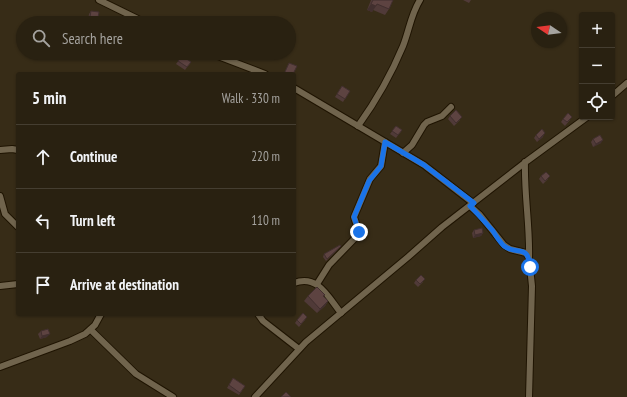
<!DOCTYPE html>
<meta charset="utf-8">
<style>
body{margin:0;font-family:"PT Sans Narrow",sans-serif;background:#352e1f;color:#f1f3f6}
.controls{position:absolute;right:12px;top:12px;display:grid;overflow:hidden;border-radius:4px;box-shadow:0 1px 3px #0004}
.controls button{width:36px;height:36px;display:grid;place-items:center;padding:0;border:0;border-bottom:1px solid #453e31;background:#292111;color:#f1f3f6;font:20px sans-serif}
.compass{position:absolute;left:531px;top:12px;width:36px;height:36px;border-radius:50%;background:#292111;box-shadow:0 1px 3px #0004;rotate:283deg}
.stop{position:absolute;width:12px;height:12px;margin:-9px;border:3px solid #1a73e8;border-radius:50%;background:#fff}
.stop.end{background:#1a73e8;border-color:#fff;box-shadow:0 1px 4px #0008}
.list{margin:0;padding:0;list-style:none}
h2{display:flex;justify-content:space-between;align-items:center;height:52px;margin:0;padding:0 16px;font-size:17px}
h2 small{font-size:13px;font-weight:400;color:#a5a39f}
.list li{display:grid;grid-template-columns:26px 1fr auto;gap:12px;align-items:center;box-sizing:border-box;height:64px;padding:0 16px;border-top:1px solid #453e31}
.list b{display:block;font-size:15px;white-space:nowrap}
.list em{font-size:13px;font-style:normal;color:#a5a39f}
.icon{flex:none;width:22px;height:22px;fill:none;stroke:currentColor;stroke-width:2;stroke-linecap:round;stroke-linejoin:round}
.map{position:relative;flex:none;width:627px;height:397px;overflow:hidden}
.search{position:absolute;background:#292111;box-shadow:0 1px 3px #0004;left:16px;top:16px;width:280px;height:44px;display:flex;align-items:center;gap:10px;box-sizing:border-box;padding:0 14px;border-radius:22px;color:#a5a39f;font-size:15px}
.panel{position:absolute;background:#292111;box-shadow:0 1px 3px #0004;left:16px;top:72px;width:280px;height:244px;border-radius:4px}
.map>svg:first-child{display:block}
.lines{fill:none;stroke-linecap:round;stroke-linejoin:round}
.street-casing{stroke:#1f1402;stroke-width:8}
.street{stroke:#70644d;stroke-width:6}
.wall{fill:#503a38}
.shaded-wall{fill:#412f2e}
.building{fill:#5d4341;stroke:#412f2e}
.route{stroke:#1a73e8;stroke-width:5}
</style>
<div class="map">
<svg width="627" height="397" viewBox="0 0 627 397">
<rect width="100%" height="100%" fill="#372c17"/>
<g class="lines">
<!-- street casing -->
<g class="street-casing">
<g id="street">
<polyline points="99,0 146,23"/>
<polyline points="210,53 265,74"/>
<polyline points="294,88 424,165 473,203"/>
<polyline points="612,96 627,83"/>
<path d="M358 126C376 101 391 75 403 46 409 31 411 14 420 0"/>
<polyline points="0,150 12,149 18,150"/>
<polyline points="403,153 412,145 424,125 427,122 442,116 451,107"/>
<path d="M525 162C524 194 530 226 529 258"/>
<polyline points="0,196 5,214 18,227"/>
<polyline points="470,206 480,215 504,245 510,249 526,253 529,258 532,286 529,397"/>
<path d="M294 283C318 274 328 297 341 313"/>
<polyline points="317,284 329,265 358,235 359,232 354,217 370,179 381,166 385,142"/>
<polyline points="0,286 18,284"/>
<polyline points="258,314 263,321 299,349"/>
<polyline points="91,330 136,374 173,397"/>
<polyline points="0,367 70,341 85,334 95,325 101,314"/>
<polyline points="255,397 306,342 408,257 442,227 527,161 587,117"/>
</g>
</g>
<!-- street -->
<use href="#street" class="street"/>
</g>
<!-- wall -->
<g class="wall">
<polygon points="371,0 393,0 389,9 385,15 373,10 372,12 367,10"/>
<polygon points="463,0 471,0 469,3"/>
<polygon points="91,11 98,18 96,21 88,20 89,14"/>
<polygon points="182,56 191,62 185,70 176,64"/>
<polygon points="342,86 350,91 343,102 335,97"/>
<polygon points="450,116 460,120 454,126 448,119"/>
<polygon points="563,119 570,120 565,126 561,122"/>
<polygon points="396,126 402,130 396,138 390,134"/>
<polygon points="536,135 543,137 537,142 534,138"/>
<polygon points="593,139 601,143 593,147 591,142"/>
<polygon points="541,176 548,179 543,184 539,179"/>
<polygon points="474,230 483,233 481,236 473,238 472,233"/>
<polygon points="341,246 326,261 323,257 324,254"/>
<polygon points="416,280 423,282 418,287 414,283"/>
<polygon points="308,296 324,297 328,301 325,306 317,313 304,301"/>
<polygon points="297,320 305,320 299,327 295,323"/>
<polygon points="41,331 47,337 40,339 38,334"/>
<polygon points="233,378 245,386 239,395 227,388"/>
</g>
<!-- shaded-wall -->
<g class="shaded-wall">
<polygon points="371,4 376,6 372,12 367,10"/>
<polygon points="90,17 98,18 96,21 88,20"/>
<polygon points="545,133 543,137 537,142 539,139"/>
<polygon points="603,140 601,143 593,147 596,144"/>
<polygon points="483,233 481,236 473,238 475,235"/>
<polygon points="328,301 325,306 317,313 320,309"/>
<polygon points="50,334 47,337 40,339 42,336"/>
</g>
<!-- building -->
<g class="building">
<polygon points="373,0 393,0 389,9 377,4 376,6 371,4"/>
<polygon points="91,11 99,12 98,18 90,17"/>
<polygon points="182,56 191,62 187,67 178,61"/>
<polygon points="289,63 297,66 293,74 284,74"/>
<polygon points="342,86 350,91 345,99 337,94"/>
<polygon points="456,110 462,117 456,123 450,116"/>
<polygon points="568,113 572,117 567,122 563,119"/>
<polygon points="396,126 402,130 398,135 392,131"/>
<polygon points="542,129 545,133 539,139 536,135"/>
<polygon points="600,135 603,140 596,144 593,139"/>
<polygon points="546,172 550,176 545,181 541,176"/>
<polygon points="482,228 483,233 475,235 474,230"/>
<polygon points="340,245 341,246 327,259 324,254"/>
<polygon points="421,275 425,279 420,284 416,280"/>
<polygon points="317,287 325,295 323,296 328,301 320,309 308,296"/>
<polygon points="303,313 307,317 301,324 297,320"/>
<polygon points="48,329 50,334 42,336 41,331"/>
<polygon points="233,378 245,386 240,393 229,385"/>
<polygon points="286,392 291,397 281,397"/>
</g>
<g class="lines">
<!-- route -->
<path class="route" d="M359 232 354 217 369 181 381 166 385 142 424 165 474 203 470 206C478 214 485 222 493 231 496 236 500 242 504 246 517 256 528 243 530 267"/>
</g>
</svg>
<div class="controls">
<button>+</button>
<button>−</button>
<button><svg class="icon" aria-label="locate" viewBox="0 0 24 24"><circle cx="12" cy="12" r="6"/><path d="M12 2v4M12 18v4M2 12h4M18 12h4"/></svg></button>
</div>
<svg class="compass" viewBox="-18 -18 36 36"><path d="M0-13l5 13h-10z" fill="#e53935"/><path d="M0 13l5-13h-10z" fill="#a5a39f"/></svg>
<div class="stop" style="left:530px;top:267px"></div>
<div class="stop end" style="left:359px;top:232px"></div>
<div class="search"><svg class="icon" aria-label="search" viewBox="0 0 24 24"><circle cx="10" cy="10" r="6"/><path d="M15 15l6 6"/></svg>Search here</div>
<section class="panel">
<h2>5 min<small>Walk · 330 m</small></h2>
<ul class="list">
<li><svg class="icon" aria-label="ahead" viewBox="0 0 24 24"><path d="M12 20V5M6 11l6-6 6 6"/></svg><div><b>Continue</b></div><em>220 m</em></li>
<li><svg class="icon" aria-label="left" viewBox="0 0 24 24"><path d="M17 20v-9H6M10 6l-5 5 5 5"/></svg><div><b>Turn left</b></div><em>110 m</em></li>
<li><svg class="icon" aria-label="arrive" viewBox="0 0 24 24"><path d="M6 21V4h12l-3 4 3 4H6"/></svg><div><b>Arrive at destination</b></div></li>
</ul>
</section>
</div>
